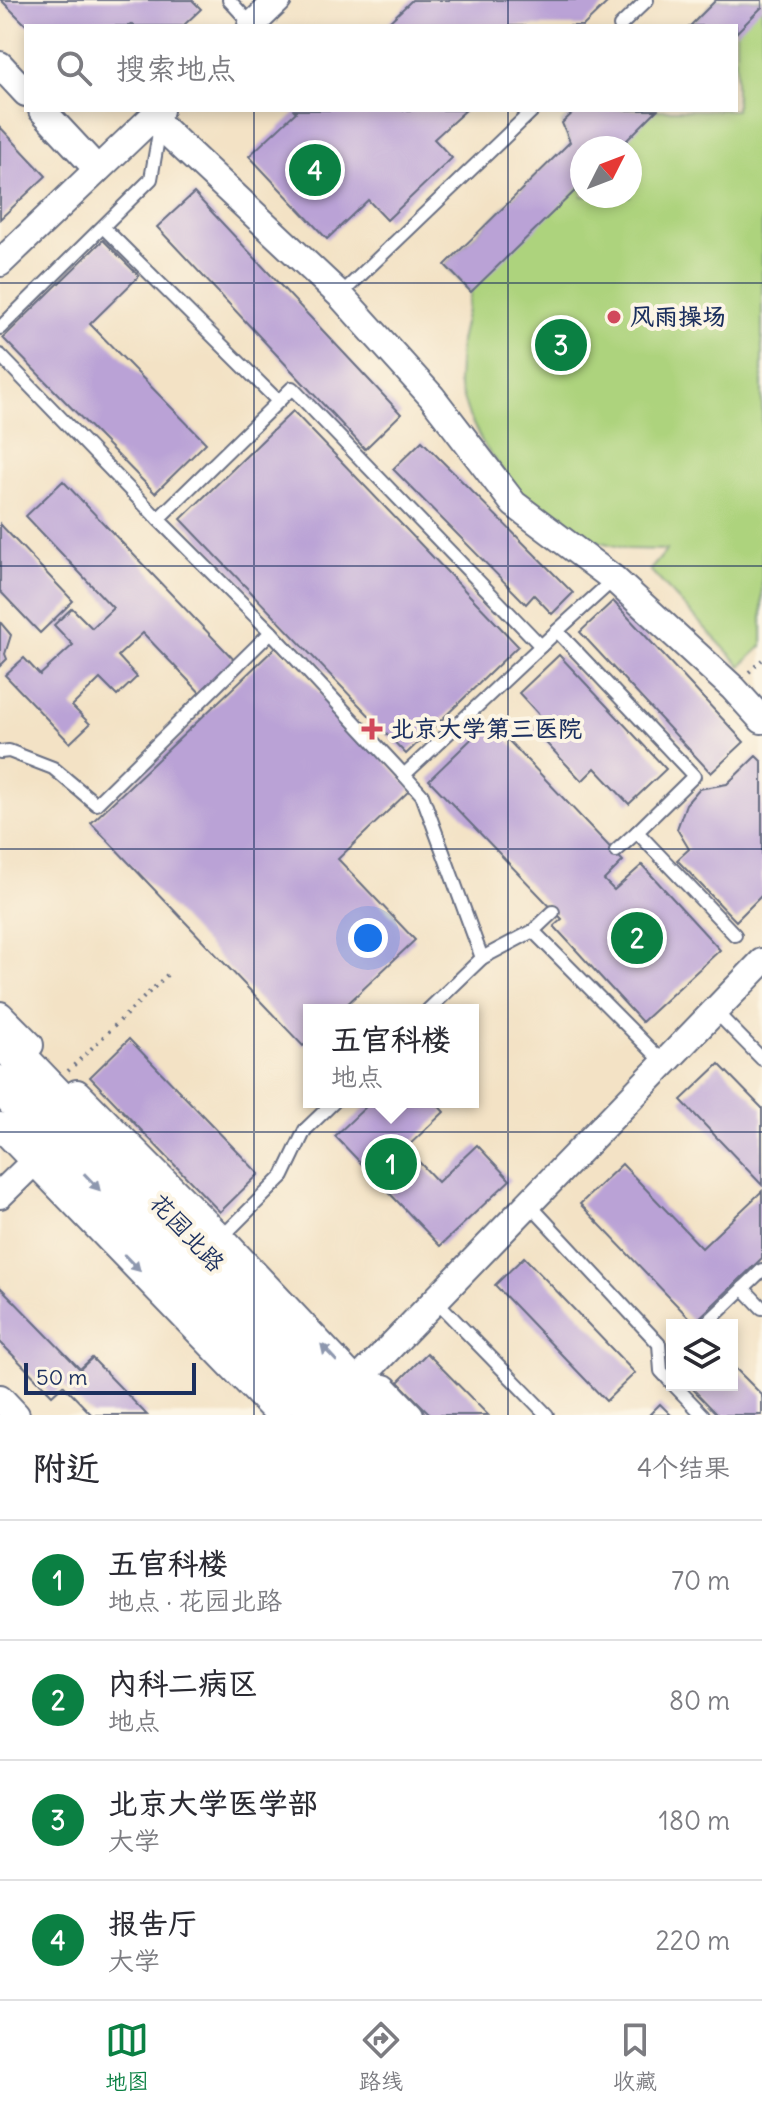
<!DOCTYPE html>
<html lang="zh">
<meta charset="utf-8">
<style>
body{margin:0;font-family:Delius,"LXGW WenKai TC",sans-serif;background:#f7f7f7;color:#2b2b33}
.controls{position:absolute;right:24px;bottom:24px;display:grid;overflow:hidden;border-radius:0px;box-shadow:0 4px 12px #0003}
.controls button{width:72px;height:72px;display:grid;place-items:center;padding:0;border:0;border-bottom:2px solid #e1e1e2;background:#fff;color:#2b2b33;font:40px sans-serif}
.compass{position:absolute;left:570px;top:136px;width:72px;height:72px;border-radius:50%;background:#fff;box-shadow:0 4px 12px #0003;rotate:48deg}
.scale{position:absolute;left:24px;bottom:20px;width:172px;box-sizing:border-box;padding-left:8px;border:4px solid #1b2f5e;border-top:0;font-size:22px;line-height:28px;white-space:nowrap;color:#1b2f5e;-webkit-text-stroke:6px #fcf5e5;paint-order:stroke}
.you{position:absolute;left:368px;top:938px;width:28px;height:28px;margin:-20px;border:6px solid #fff;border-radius:50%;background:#1a73e8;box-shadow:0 0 0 12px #1a73e833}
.badge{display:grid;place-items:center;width:52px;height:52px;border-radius:50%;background:#0b8043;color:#fff;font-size:26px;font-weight:700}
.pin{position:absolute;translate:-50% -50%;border:4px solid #fff;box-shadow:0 2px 8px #0006}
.popup{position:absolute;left:303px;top:1004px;width:176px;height:104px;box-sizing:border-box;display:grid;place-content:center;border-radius:0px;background:#fff;filter:drop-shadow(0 2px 6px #0005);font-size:26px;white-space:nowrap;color:#7c7c81}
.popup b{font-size:30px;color:#2b2b33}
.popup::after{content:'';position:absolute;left:50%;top:100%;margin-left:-16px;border:16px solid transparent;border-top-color:#fff}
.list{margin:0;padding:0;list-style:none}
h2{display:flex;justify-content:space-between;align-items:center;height:104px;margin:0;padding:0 32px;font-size:34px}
h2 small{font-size:26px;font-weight:400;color:#7c7c81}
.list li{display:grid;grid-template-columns:52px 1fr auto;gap:24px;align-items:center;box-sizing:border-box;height:120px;padding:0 32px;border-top:2px solid #e1e1e2}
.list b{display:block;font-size:30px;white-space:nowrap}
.list p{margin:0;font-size:26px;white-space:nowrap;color:#7c7c81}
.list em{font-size:26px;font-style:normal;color:#7c7c81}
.icon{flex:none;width:44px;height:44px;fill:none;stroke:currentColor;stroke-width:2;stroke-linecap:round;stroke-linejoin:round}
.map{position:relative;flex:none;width:762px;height:1415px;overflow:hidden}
.search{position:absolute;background:#fff;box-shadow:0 4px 12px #0003;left:24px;right:24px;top:24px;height:88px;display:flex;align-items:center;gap:20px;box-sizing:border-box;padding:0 28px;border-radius:0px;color:#7c7c81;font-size:30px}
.sheet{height:584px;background:#fff}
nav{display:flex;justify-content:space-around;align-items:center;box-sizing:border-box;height:112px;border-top:2px solid #e1e1e2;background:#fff;font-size:22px;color:#7c7c81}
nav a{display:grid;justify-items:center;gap:4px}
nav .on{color:#0b8043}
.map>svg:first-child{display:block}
.green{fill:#add37d;stroke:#64816e;stroke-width:2;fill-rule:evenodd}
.building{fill:#baa2d6}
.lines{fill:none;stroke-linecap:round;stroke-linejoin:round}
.lane-casing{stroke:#676e82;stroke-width:16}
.street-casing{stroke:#676e82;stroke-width:30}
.secondary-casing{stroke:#676e82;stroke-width:40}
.path{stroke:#676e82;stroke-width:4;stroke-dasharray:2 6;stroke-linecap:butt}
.lane{stroke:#fff;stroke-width:12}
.street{stroke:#fff;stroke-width:26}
.secondary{stroke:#fff;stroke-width:36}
.oneway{fill:#8d97ae}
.grid{fill:none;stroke:#1b2f5e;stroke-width:2;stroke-opacity:0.55}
.poi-dot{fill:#d1495b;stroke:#fcf5e5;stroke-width:3}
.labels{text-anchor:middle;stroke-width:8;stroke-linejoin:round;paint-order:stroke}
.poi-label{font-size:24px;font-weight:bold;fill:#1b2f5e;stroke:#fcf5e5;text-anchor:start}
.street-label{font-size:24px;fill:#1b2f5e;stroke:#fcf5e5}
</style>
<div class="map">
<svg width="762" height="1415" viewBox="0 0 762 1415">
<rect width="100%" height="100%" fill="#fcf5e5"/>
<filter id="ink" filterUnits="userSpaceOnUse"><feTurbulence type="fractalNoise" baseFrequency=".0125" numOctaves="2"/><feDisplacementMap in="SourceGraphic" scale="16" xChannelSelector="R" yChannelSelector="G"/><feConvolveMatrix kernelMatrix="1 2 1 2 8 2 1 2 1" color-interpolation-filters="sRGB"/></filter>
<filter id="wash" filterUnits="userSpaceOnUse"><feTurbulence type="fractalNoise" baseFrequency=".006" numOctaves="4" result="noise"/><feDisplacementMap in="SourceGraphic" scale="32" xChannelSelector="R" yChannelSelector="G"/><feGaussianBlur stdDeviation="1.8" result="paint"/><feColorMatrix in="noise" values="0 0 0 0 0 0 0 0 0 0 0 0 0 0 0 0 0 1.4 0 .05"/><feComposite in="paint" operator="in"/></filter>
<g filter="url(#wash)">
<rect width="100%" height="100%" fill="#f3e2c5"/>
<!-- green -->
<path class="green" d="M716 0H762V646L741 666 650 570 667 550 627 549 597 541 562 527 526 502 483 444 469 416 458 383 460 341 471 292 445 265 570 143 562 123 576 110H736V26H690ZM582 148H630V196H582Z"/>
<g id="blocks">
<!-- building -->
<g class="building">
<polygon points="1,0 192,0 201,9 183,26 134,26 132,24 129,26 27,26"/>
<polygon points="412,0 610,0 583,26 385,26"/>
<polygon points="716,0 762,0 762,7 736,33 736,26 690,26"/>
<polygon points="294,110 466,110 434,139 452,158 387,220 368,200 327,239 249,156 296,112"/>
<polygon points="576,110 657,110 619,148 582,148 582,184 471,292 445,265 570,142 562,123"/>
<polygon points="0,127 46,176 0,219"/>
<polygon points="194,193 401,414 365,449 157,227"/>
<polygon points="103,240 139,276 90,324 206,443 155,493 3,338"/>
<polygon points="293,411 518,646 406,754 181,519"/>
<polygon points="422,441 573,593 552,614 534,595 526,604 393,469"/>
<polygon points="63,481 241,667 207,700 143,633 118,656 137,677 117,696 100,679 72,706 90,724 70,743 5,675 24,658 40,675 73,645 54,625 72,608 92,628 113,608 26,516"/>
<polygon points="0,524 73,601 40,633 0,591"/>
<polygon points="613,601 744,742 711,773 580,632"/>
<polygon points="0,622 11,635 5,654 7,659 0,666"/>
<polygon points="276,647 411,789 338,859 415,940 341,1010 309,1010 309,1041 303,1046 91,823"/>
<polygon points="559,655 666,769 629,804 595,768 582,781 533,729 543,719 519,693"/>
<polygon points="490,721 623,861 604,880 614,890 642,865 720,950 642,1022 554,926 562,919 429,780"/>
<polygon points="756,756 762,762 762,895 736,921 677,860 689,849 677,829 686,804 699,789 727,784"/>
<polygon points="129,1039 259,1174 220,1212 90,1077"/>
<polygon points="719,1064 762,1108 762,1185 681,1100"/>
<polygon points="371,1102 435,1102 444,1112 406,1148 438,1182 477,1145 510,1180 440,1246 335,1136"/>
<polygon points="622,1164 702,1248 762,1191 762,1258 694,1323 580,1204"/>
<polygon points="524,1257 635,1373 606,1401 495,1285"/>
<polygon points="0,1287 80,1369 92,1358 147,1415 92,1415 63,1385 52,1395 0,1342"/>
<polygon points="427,1353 488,1415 431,1415 398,1382"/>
<polygon points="732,1365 762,1395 762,1415 718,1415 689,1385 732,1385"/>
<polygon points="660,1404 671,1415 649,1415"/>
</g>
</g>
</g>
<g filter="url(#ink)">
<use href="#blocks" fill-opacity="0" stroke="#676e82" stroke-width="2"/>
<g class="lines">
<!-- lane casing -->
<g class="lane-casing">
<g id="lane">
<polyline points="229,0 252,25"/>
<polyline points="620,26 647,0"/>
<polyline points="103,227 278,401"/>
<polyline points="340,295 533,110"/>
<polyline points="0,328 151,179 160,127"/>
<polyline points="0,355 158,519"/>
<polyline points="614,579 557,631 694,776 637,832 735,935"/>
<polyline points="271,632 158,519 292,388 541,646"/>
<polyline points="0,752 9,751 53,768 96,804 271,632 404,775"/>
<polyline points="616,851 637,832"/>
<polyline points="553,912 533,931 664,1063"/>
<polyline points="482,958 422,795 404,775 557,631"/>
<polyline points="428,1010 482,958 533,931"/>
<polyline points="714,1010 762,1059"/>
<polyline points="529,1204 659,1344 661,1371 672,1383"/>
<polyline points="220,1239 283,1176 305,1130 334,1102"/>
<polyline points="743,1288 762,1308"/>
<polyline points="435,1300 547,1415"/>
<polyline points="705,1325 762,1270"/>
<polyline points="674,1385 703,1415"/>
</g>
</g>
<!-- street casing -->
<g class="street-casing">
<g id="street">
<polyline points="251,26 278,0"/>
<polyline points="0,65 26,93"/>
<polyline points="42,110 97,169"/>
<polyline points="152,118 340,295 432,397 514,504 614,579 733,688 762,720"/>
<polyline points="0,263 160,110"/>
<polyline points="0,1015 30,1045"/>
<polyline points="77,1093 221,1238 357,1383 384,1388 410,1415"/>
<polyline points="0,1126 279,1415"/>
<polyline points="0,1195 46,1150"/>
<polyline points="0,1398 16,1415"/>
<polyline points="335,1411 367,1371 762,962"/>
</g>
</g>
<!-- secondary casing -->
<g class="secondary-casing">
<g id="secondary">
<polyline points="0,1038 157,1201 344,1400 376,1410 381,1415"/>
<polyline points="0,1084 124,1217 319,1415"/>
</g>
</g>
<!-- path -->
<g class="path">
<polyline points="749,672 762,660"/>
<polyline points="68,1071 167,975"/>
</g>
<!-- lane -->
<use href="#lane" class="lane"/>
<!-- street -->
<use href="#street" class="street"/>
<!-- secondary -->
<use href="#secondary" class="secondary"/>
</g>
<!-- one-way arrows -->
<defs><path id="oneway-solid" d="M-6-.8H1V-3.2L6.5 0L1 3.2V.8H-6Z" transform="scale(2)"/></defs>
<g class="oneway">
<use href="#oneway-solid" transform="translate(92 1182) rotate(47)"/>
<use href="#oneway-solid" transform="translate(132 1263) rotate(46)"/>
<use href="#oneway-solid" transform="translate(329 1353) rotate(-133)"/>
</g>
</g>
<!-- grid -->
<path class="grid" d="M254 0V26M508 0V26M254 110V1415M508 110V1415M0 283H762M0 566H762M0 849H762M0 1132H762"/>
<!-- markers -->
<g class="poi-dot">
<circle cx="614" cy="317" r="8"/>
<path d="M368 717h8v8h8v8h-8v8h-8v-8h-8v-8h8z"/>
</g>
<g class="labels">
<!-- poi labels -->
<g class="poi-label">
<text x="630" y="325">风雨操场</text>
<text x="390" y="737">北京大学第三医院</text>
</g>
<!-- street labels -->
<g class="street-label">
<text transform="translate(187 1233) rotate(47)" y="8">花园北路</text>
</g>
</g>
</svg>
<div class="controls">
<button><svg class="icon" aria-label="layers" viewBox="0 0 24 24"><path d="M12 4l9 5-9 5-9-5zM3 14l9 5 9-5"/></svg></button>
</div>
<svg class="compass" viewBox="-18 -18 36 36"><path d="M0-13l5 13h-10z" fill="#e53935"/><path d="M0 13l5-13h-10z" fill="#7c7c81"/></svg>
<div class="scale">50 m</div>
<div class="you"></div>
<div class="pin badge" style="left:391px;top:1164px">1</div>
<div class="popup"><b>五官科楼</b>地点</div>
<div class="pin badge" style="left:637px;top:938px">2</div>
<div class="pin badge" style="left:561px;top:345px">3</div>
<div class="pin badge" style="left:315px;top:170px">4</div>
<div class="search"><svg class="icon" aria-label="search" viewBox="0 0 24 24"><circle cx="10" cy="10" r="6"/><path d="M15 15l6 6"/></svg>搜索地点</div>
</div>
<section class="sheet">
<h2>附近<small>4个结果</small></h2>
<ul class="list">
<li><span class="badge">1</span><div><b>五官科楼</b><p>地点 · 花园北路</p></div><em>70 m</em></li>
<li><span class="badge">2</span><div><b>内科二病区</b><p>地点</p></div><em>80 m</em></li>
<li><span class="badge">3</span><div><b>北京大学医学部</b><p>大学</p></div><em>180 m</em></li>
<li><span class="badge">4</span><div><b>报告厅</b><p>大学</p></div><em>220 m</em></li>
</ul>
</section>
<nav>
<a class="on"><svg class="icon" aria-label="map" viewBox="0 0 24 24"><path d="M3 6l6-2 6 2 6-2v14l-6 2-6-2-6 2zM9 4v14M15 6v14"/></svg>地图</a>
<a><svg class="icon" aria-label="directions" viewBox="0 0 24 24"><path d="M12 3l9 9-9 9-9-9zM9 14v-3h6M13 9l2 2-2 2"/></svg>路线</a>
<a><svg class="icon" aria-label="saved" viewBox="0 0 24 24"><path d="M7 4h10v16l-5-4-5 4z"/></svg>收藏</a>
</nav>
